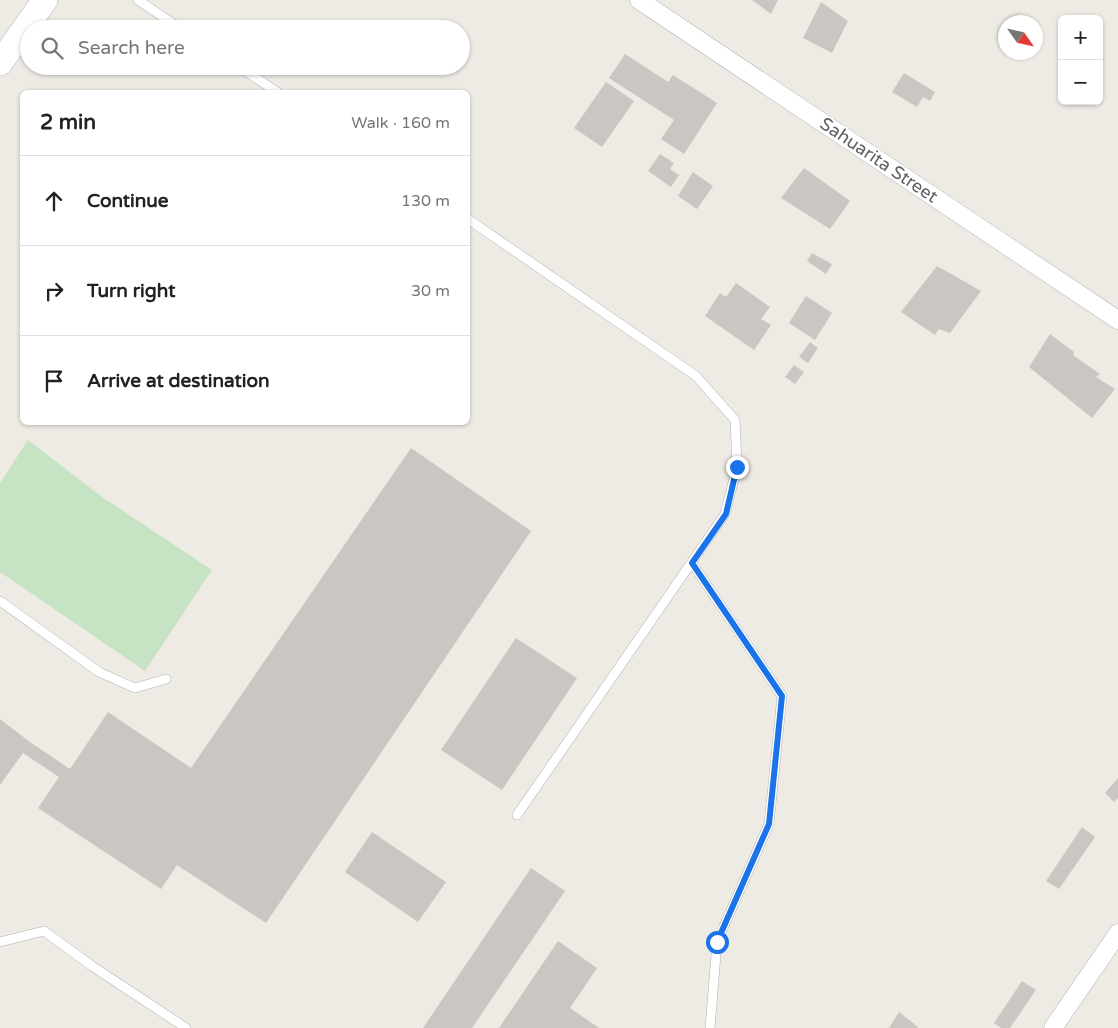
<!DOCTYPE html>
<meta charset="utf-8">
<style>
body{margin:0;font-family:"Varela Round",sans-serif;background:#f2f2f2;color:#222}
.controls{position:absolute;right:15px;top:15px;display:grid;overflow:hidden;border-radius:8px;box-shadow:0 1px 4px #0004}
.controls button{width:45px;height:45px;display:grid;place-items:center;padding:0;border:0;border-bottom:1px solid #e0e0e0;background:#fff;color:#222;font:25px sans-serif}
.compass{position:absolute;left:998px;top:15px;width:45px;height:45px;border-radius:50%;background:#fff;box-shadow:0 1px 4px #0004;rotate:124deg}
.stop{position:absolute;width:15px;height:15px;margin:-11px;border:4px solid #1a73e8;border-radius:50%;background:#fff}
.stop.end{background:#1a73e8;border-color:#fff;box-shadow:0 1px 5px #0008}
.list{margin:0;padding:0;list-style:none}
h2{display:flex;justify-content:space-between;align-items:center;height:65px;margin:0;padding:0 20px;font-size:21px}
h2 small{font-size:16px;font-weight:400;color:#767676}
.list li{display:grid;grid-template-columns:32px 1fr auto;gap:15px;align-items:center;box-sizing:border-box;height:90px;padding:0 20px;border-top:1px solid #e0e0e0}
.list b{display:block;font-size:19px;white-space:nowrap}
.list em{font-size:16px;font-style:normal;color:#767676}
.icon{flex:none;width:28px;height:28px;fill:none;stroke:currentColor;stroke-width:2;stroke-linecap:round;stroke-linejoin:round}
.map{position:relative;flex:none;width:1118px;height:1028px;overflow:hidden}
.search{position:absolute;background:#fff;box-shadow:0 1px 4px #0004;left:20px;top:20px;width:450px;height:55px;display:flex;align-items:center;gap:12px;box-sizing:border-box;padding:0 18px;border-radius:28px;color:#767676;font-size:19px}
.panel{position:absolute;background:#fff;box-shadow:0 1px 4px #0004;left:20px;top:90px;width:450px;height:335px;border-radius:8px}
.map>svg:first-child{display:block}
.green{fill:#c6e4c3}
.building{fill:#cac6c1}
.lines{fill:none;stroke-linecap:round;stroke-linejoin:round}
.service-casing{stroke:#b0b3b6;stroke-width:10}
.minor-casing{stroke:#b0b3b6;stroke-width:19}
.secondary-casing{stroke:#b1b5b9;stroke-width:26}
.service{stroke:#fff;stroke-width:9}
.minor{stroke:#fff;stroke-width:18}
.secondary{stroke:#fff;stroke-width:25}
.route{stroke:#1a73e8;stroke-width:6}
.labels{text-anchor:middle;stroke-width:4;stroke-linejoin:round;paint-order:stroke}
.street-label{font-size:18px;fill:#5d6164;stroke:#fff}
</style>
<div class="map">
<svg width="1118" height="1028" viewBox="0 0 1118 1028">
<rect width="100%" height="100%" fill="#eeebe5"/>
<!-- green -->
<polygon class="green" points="28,440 102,497 212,570 145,671 0,572 0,483"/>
<!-- building -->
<g class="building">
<polygon points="752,0 778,0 771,14"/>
<polygon points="821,2 848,21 832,53 803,38"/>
<polygon points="625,54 668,82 673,75 717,103 684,154 661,139 674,120 609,78"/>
<polygon points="904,73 935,92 930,101 923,97 917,107 892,92"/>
<polygon points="606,82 634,101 602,147 574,128"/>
<polygon points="660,154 674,163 670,169 679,175 671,187 648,171"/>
<polygon points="804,168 850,201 830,229 781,198"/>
<polygon points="693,172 713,186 697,209 678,196"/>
<polygon points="812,253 832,264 826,274 807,261"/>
<polygon points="937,266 981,291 950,333 939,329 935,335 901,312"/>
<polygon points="736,283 770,307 761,319 771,325 754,350 705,316 720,293 726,297"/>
<polygon points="806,296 832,313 815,340 789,323"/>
<polygon points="1050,334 1074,352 1073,355 1100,374 1096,377 1115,389 1092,418 1029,367"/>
<polygon points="810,342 818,348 808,363 799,357"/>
<polygon points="794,365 804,372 795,384 785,377"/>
<polygon points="411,448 531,531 266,923 177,865 161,889 38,808 59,777 23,753 0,785 0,719 30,742 70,769 108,712 191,768"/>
<polygon points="516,638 577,678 502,790 441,750"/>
<polygon points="1118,778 1118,798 1114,802 1105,793"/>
<polygon points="1082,827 1095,837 1059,889 1046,881"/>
<polygon points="372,832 446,882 418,922 345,872"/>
<polygon points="531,868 565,891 472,1028 423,1028"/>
<polygon points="558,941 597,968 570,1008 599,1028 499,1028"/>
<polygon points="1022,981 1036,990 1010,1028 1001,1028 994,1023"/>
<polygon points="899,1012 918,1027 917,1028 889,1028"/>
</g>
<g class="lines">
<!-- service casing -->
<g class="service-casing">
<g id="service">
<polyline points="138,0 181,29"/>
<polyline points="238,66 277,92"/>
<polyline points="468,219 696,376 735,420 737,467 725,514 517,815"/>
<polyline points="692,563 782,696 769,824 717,942 710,1028"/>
<polyline points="0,601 99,672 135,688 166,679"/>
<polyline points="0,942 44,931 92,966 186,1028"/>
</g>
</g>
<!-- minor casing -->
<g class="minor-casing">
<g id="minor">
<polyline points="639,0 1118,320"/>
<polyline points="1053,1028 1118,933"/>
</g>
</g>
<!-- secondary casing -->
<g class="secondary-casing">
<polyline id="secondary" points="0,63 45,0"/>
</g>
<!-- service -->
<use href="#service" class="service"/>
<!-- minor -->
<use href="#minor" class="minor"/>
<!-- secondary -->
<use href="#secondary" class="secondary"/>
</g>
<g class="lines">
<!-- route -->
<polyline class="route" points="717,942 769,824 782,696 692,563 726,514 737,467"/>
</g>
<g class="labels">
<!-- street labels -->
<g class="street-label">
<text transform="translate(879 160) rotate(34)" y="6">Sahuarita Street</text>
</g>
</g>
</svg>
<div class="controls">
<button>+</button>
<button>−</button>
</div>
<svg class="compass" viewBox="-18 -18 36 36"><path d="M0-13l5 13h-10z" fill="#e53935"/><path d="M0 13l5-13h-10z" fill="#767676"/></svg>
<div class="stop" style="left:717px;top:942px"></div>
<div class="stop end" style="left:737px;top:467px"></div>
<div class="search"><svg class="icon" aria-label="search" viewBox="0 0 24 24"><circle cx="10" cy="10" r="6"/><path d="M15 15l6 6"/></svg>Search here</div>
<section class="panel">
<h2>2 min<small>Walk · 160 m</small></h2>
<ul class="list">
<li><svg class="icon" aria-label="ahead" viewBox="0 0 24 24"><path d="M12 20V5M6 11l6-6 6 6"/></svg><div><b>Continue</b></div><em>130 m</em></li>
<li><svg class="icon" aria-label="right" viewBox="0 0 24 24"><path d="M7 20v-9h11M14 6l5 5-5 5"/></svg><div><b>Turn right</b></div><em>30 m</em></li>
<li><svg class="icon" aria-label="arrive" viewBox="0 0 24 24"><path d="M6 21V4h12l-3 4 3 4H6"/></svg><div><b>Arrive at destination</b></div></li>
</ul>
</section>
</div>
